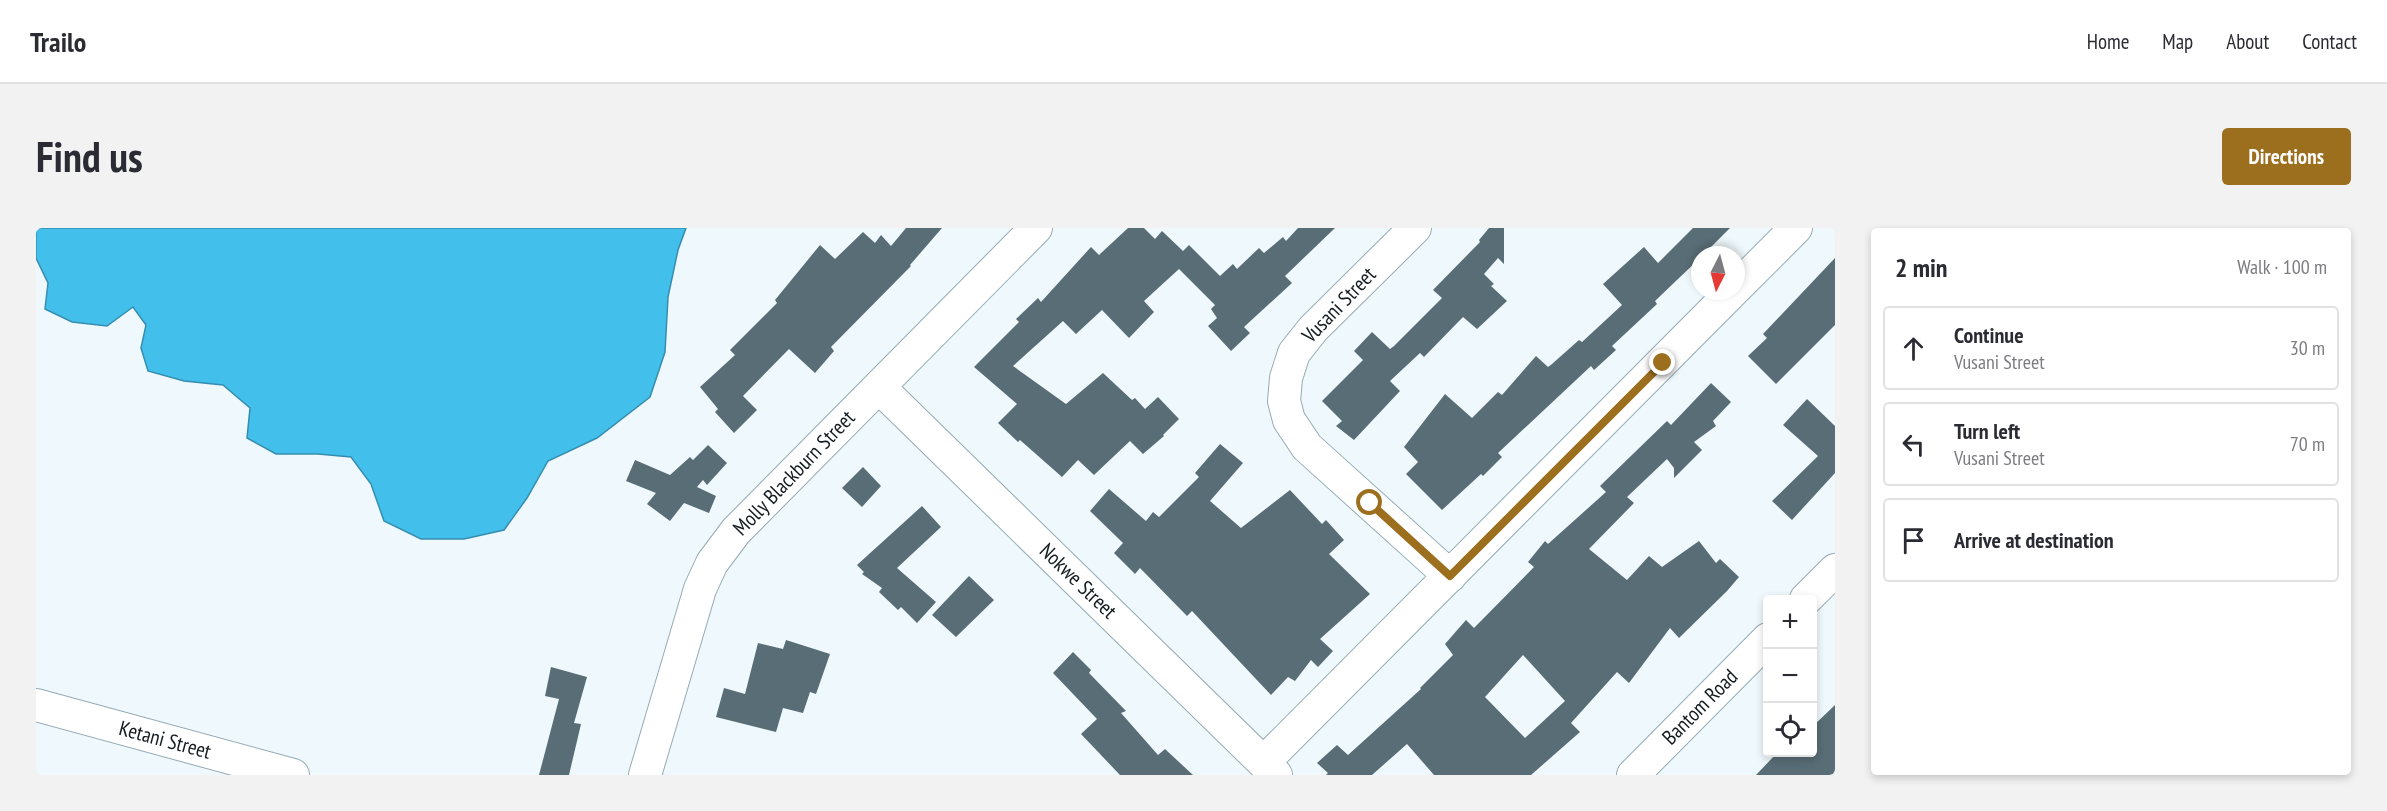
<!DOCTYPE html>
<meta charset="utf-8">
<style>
body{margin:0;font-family:"PT Sans Narrow",sans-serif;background:#f2f2f3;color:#2b2b33}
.controls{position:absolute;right:18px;bottom:18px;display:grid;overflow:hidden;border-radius:6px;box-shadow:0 3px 9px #0003}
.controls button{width:54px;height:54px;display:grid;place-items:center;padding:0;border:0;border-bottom:2px solid #e1e1e2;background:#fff;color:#2b2b33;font:30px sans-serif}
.compass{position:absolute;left:1655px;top:18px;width:54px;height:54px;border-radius:50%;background:#fff;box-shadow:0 3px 9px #0003;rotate:186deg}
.stop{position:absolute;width:18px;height:18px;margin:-14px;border:4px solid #9c6f1f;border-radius:50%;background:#fff}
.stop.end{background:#9c6f1f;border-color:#fff;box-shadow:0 2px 6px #0008}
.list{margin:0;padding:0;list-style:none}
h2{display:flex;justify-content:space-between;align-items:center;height:78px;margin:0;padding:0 24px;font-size:26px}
h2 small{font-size:20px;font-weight:400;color:#7c7c81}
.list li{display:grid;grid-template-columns:39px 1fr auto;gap:18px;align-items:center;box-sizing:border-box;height:84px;margin:0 12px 12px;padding:0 12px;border:2px solid #e1e1e2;border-radius:6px}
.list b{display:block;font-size:22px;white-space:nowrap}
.list p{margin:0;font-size:20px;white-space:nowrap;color:#7c7c81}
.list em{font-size:20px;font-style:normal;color:#7c7c81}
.icon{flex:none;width:33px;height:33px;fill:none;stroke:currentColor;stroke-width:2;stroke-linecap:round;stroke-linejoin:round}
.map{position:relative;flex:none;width:1799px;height:547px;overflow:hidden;border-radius:6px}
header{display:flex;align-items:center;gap:36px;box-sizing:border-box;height:84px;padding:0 30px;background:#fff;border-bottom:2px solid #e1e1e2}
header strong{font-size:28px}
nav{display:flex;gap:33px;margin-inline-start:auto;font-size:21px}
.intro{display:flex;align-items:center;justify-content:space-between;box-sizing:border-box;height:144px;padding:0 36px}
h1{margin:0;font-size:42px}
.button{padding:15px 27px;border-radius:6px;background:#9c6f1f;color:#fff;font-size:21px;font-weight:700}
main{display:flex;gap:36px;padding:0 36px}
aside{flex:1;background:#fff;border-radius:6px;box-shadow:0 3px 9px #0003}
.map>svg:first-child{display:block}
.water{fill:#43bfec;stroke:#358eaf;stroke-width:1.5}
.building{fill:#596d76;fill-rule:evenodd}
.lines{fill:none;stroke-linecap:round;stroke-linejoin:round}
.street-casing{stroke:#95abb5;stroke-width:34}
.street{stroke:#fff;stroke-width:32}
.route{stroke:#9c6f1f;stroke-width:8}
.labels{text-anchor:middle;stroke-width:4.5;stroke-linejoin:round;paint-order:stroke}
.street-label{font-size:21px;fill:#141c20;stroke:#fff}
</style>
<header>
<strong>Trailo</strong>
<nav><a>Home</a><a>Map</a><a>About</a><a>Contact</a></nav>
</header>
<div class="intro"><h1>Find us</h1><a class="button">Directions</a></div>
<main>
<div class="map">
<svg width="1799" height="547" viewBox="0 0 1799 547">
<rect width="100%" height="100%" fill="#eff8fc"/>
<!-- water -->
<polygon class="water" points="0,0 650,0 642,22 632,69 629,124 614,169 561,210 512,233 491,270 468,302 428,311 385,311 348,293 335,256 315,229 282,226 240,226 211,210 214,180 187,157 148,153 112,143 105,120 110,97 97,79 71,98 36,94 9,81 12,55 0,30"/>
<!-- building -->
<g class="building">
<polygon points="870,0 906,0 874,37 875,38 795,119 798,123 779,145 753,121 707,168 721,182 698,205 679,184 682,181 664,159 699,127 694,122 741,75 739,72 784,17 799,31 827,4 839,15 845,7 855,18"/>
<polygon points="1092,0 1108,0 1119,11 1126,3 1147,23 1153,17 1184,48 1197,36 1201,41 1223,20 1228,25 1247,9 1250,13 1262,0 1299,0 1249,48 1256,55 1208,99 1214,105 1195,123 1172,98 1181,90 1175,81 1179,77 1143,41 1108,73 1118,84 1093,110 1066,82 1040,106 1027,93 977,138 1030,176 1067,145 1096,172 1099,170 1109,181 1122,169 1143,191 1127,207 1128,208 1107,226 1094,213 1058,247 1042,232 1026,249 984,212 982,214 962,195 981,176 938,139 983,94 980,91 1002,70 1005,74 1055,19 1063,27"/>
<polygon points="1453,0 1468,0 1468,36 1462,30 1448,46 1458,56 1455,58 1471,73 1441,101 1427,89 1388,129 1384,125 1354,153 1364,163 1318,212 1300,198 1306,193 1286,173 1327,132 1318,123 1336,104 1354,121 1358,118 1406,70 1397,62 1444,14 1443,12"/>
<polygon points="1657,0 1694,0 1667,27 1664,27 1664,30 1619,73 1621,76 1576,118 1580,122 1558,142 1555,138 1462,225 1466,229 1447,248 1445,246 1406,282 1370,246 1382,234 1368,219 1409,166 1436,190 1462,164 1466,167 1500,128 1512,139 1516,136 1543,112 1546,114 1586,77 1567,56 1608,19 1622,35"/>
<polygon points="1799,30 1799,97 1740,156 1712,128 1731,110 1727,106"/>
<path d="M1675 155 1695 174 1677 193 1680 198 1658 214 1666 222 1638 250V240L1631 231 1591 269 1598 275 1553 321 1591 352 1613 328 1626 339 1663 313 1680 335 1684 331 1703 349 1691 363 1643 410 1634 400 1593 455 1581 444 1535 495 1544 504 1495 547H1398L1371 516 1336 547H1290L1292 545 1281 535 1301 517 1312 527 1385 461 1384 460 1417 427 1409 416 1430 392 1438 400 1498 339 1492 334 1509 313 1512 316 1570 264 1564 258 1631 193 1635 197ZM1487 427 1529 473 1489 510 1449 469Z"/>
<polygon points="1771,171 1799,198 1799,245 1756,292 1736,273 1782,228 1747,197"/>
<polygon points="1184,216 1207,235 1174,273 1205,300 1254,262 1286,296 1290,292 1308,312 1293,326 1334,366 1284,411 1297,423 1282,439 1275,432 1259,453 1252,449 1235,467 1156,383 1151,388 1104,340 1099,346 1078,325 1087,315 1054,283 1073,261 1110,293 1117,284 1123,289 1163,249 1159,245"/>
<polygon points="672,217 691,235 671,257 667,252 661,259 680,268 673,285 648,275 634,293 611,276 620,265 590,253 599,232 634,247 654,229 657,232"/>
<polygon points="827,239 845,258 826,279 806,260"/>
<polygon points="886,278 905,299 861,340 900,374 881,395 865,379 862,382 843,364 846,360 826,346 828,344 821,337"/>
<polygon points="933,348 958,372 920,409 896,387"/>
<polygon points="750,412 794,426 780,466 774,464 767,485 747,480 740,504 680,489 688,460 709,466 722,415 747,421"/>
<polygon points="1037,424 1055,442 1053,445 1090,483 1085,485 1122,527 1129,521 1157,547 1084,547 1045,506 1061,491 1017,445"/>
<polygon points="515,439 551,449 538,495 545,496 533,547 503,547 523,471 509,468"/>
<polygon points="1799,477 1799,547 1720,547 1741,525 1776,525 1776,499"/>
</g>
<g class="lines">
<!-- street casing -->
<g class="street-casing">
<g id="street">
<polyline points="1379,0 1277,101 1258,125 1250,150 1248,173 1253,192 1271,219 1414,348"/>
<polyline points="1700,60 1760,0"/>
<polyline points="843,159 1240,547"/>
<polyline points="1770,371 1799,342"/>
<polyline points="0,477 257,547"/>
<polyline points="1228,534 1697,63"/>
<polyline points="609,547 664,361 676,335 700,303 1000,0"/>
<polyline points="1597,547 1732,411"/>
</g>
</g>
<!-- street -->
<use href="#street" class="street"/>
</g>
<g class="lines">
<!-- route -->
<polyline class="route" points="1334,275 1414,348 1627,135"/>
</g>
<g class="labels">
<!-- street labels -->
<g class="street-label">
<text transform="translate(1303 77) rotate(-46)" y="7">Vusani Street</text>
<text transform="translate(758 245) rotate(-46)" y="7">Molly Blackburn Street</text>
<text transform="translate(1042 353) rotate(44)" y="7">Nokwe Street</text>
<text transform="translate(1664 479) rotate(-45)" y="7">Bantom Road</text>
<text transform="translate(129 512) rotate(15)" y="7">Ketani Street</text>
</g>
</g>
</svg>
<div class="controls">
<button>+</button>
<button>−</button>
<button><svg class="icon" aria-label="locate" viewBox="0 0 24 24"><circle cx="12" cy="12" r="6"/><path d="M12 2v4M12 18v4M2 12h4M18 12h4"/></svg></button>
</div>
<svg class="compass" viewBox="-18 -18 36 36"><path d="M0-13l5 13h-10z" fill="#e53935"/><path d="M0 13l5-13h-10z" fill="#7c7c81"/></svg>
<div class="stop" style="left:1334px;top:275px"></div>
<div class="stop end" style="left:1627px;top:135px"></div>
</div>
<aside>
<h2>2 min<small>Walk · 100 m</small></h2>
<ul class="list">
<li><svg class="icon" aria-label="ahead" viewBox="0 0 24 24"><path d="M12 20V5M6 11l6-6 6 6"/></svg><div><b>Continue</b><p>Vusani Street</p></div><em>30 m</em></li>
<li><svg class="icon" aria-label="left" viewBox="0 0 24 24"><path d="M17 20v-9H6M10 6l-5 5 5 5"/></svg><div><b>Turn left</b><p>Vusani Street</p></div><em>70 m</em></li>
<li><svg class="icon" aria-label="arrive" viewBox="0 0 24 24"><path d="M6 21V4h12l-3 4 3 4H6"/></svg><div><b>Arrive at destination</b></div></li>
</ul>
</aside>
</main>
